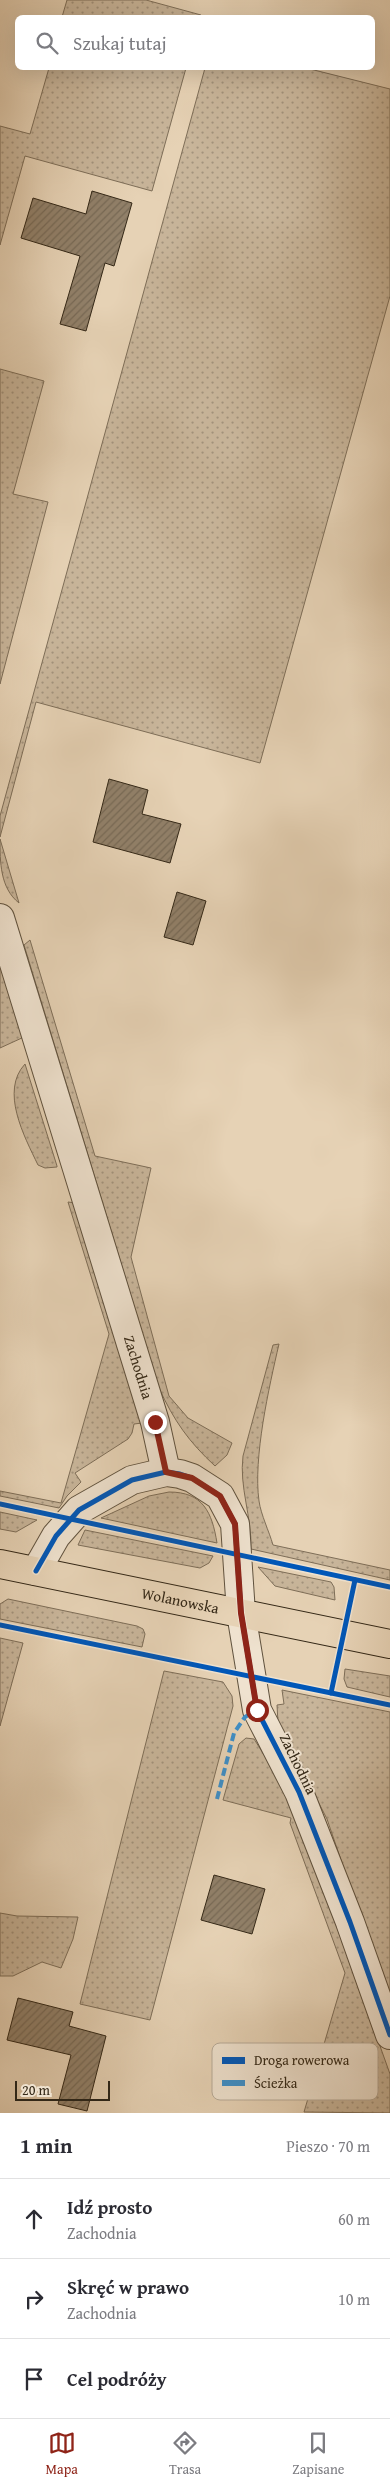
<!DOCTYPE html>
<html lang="pl">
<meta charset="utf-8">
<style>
body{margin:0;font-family:"Gentium Book Plus",serif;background:#f2f2f3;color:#2b2b33}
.scale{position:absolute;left:15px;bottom:12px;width:95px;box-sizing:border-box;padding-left:5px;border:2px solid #342817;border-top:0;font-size:14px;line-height:18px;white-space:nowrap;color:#342817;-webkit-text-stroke:4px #efe2cf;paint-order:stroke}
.stop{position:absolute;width:15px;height:15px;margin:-11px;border:4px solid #8f2418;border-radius:50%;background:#fff}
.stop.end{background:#8f2418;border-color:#fff;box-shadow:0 1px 5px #0008}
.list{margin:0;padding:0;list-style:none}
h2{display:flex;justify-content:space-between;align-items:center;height:65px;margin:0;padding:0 20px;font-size:21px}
h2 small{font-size:16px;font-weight:400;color:#7c7c81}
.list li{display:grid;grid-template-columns:32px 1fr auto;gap:15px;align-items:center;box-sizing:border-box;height:80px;padding:0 20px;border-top:1px solid #e1e1e2}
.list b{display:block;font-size:19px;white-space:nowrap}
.list p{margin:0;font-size:16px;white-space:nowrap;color:#7c7c81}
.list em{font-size:16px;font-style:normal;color:#7c7c81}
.icon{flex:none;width:28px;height:28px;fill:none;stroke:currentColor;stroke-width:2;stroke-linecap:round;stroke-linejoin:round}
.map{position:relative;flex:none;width:390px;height:2113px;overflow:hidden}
.search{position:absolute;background:#fff;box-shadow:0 5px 20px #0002;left:15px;right:15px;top:15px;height:55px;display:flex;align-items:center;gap:12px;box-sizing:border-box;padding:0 18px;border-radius:8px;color:#7c7c81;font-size:19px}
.sheet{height:305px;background:#fff}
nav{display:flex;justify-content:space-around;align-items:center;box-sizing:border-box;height:70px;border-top:1px solid #e1e1e2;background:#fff;font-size:14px;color:#7c7c81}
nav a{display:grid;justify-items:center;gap:2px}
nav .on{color:#8f2418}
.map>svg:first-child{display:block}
.grass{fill:url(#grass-dots);stroke:#7e6e58}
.building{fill:url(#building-hatch);stroke:#342817}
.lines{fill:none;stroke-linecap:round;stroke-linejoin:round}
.street-casing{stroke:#60523e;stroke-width:30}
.primary-casing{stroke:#342817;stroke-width:30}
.street{stroke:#efe2cf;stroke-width:28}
.primary{stroke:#e6d2b5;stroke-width:28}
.quiet{stroke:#3d8fc9;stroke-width:4;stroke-dasharray:8 4;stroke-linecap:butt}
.cycleway-casing{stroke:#efe2cf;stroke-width:8}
.cycleway{stroke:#0057b8;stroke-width:5}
.route{stroke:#8f2418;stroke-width:6}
.labels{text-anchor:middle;stroke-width:4;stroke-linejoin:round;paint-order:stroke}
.street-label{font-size:15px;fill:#342817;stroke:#efe2cf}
.key{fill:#efe2cf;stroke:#b7aa98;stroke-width:1}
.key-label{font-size:14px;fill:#342817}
</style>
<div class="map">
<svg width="390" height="2113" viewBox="0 0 390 2113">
<defs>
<pattern id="grass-dots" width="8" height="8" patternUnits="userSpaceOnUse" patternTransform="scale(1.25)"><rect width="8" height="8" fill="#c8b59a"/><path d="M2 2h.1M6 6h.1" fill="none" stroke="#a3937d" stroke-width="1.8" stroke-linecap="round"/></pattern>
<pattern id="building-hatch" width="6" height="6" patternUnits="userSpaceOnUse" patternTransform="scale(1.25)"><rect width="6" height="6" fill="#918069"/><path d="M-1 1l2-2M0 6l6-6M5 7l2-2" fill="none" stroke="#776955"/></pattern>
</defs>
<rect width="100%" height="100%" fill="#e6d2b5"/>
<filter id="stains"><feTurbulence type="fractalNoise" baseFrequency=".004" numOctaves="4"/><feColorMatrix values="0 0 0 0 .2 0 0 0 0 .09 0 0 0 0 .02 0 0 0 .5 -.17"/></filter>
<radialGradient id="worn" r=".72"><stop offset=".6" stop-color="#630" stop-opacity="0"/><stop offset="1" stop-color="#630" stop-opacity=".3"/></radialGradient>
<!-- grass -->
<g class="grass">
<polygon points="67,0 146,0 201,15 200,18 62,17"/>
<polygon points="49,68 186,68 152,191 25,156 0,245 0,126 30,134"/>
<polygon points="205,68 306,68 390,89 390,296 260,763 36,702 0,837 0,816"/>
<polygon points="0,369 44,381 13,494 48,502 0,684"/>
<path d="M0 839 19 903C0 888 0 862 0 839Z"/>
<path d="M30 940 95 1156 151 1168 131 1257 169 1396 188 1418 232 1443 227 1455 215 1466C189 1442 174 1421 159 1388L24 945Z"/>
<polygon points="0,959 24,1037 0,1048"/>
<path d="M25 1064 57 1166V1167L45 1168 38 1165C24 1136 0 1091 25 1064Z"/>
<polygon points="68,1202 76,1203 142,1423 134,1424 132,1433 128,1439 75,1473 81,1482 67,1496 59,1508 0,1496 0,1491 61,1503 109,1334"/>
<path d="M279 1344C269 1387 253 1458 259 1501 261 1515 269 1531 273 1545L390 1570V1580L251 1549C252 1517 239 1487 243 1456L273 1345Z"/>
<path d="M169 1492C203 1492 212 1512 217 1543L101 1518 149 1496Z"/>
<polygon points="0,1512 37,1520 16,1532 0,1529"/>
<polygon points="85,1530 213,1556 209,1563 200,1568 78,1545"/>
<polygon points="258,1567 331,1582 334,1587 335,1600 275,1586"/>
<polygon points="8,1599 137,1626 143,1629 145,1634 142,1647 0,1619 0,1604"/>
<polygon points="0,1638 23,1643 0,1726"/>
<polygon points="345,1669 390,1676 390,1697 347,1687 344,1679"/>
<polygon points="164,1671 223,1682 232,1696 233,1706 150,2020 80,2004"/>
<polygon points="282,1690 390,1712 390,2004 327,1819 278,1723 277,1705 284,1704"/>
<polygon points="246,1738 254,1739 282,1783 299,1819 390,2074 390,2113 304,2112 345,1973 290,1823 291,1818 223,1800 239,1744"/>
<polygon points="0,1913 17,1916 78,1917 73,1939 61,1968 42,1962 13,1976 0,1976"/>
</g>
<!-- building -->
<g class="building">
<polygon points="92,191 132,203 114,266 105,263 86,331 60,324 80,256 21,238 33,198 86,214"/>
<polygon points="109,779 148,790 142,814 181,824 170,863 93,842"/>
<polygon points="177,892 206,901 193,945 164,937"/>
<polygon points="214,1875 265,1889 252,1934 201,1920"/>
<polygon points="18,1998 73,2012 69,2026 106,2036 87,2111 58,2104 71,2055 7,2040"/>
</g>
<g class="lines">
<!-- street casing -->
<g class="street-casing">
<g id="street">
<path id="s1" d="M0 918 155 1422 166 1472"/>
<polyline points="36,1571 56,1536 79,1510 132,1480 166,1472 180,1474 192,1478 220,1496 235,1524 241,1613 257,1710 299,1792 350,1922 390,2035"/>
</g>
</g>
<!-- primary casing -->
<g class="primary-casing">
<g id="primary">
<path id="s2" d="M0 1564 390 1644"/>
</g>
</g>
<!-- street -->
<use href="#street" class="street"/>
<!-- primary -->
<use href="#primary" class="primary"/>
<!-- quiet -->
<polyline class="quiet" points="217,1799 234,1733 245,1717 257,1710"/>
<!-- cycleway casing -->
<g class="cycleway-casing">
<g id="cycleway">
<polyline points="0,1504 390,1587"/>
<polyline points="36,1571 56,1536 79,1510 132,1480 166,1472 180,1474 192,1478 220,1496 235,1524 241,1613 257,1710 299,1792 350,1922 390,2035"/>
<polyline points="0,1625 390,1705"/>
<polyline points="331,1693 355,1580"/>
</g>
</g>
<!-- cycleway -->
<use href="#cycleway" class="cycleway"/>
</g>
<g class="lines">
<!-- route -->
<polyline class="route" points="155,1422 166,1472 192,1478 220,1496 235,1524 241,1613 257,1710"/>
</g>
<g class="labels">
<!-- street labels -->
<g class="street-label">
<text dy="5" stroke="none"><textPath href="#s1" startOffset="470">Zachodnia</textPath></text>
<text dy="5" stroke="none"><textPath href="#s2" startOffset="184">Wolanowska</textPath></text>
<text transform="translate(298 1764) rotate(64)" y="5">Zachodnia</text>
</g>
</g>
<!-- legend -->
<rect x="212" y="2043" width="166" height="57" rx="8" class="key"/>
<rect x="222" y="2057" width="23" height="7" fill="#0057b8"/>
<rect x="222" y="2080" width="23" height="6" fill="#3d8fc9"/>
<g class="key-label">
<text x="254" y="2065">Droga rowerowa</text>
<text x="254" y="2088">Ścieżka</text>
</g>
<rect width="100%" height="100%" filter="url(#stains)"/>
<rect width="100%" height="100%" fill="url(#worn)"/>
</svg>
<div class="scale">20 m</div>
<div class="stop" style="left:257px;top:1710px"></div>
<div class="stop end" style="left:155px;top:1422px"></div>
<div class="search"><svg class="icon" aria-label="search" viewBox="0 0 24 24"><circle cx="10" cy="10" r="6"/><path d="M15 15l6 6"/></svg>Szukaj tutaj</div>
</div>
<section class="sheet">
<h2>1 min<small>Pieszo · 70 m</small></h2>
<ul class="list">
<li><svg class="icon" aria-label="ahead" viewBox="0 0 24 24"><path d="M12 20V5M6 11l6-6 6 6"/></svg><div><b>Idź prosto</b><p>Zachodnia</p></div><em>60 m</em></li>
<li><svg class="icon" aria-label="right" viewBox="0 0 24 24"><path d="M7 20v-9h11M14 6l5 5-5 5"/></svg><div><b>Skręć w prawo</b><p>Zachodnia</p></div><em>10 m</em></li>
<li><svg class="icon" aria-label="arrive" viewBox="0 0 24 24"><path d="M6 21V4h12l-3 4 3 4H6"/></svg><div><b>Cel podróży</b></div></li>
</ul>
</section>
<nav>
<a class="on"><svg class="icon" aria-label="map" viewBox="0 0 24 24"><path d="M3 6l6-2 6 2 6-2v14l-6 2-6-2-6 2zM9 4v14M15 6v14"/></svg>Mapa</a>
<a><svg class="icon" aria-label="directions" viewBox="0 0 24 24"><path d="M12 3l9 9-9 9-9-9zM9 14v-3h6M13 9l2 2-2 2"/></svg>Trasa</a>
<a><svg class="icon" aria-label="saved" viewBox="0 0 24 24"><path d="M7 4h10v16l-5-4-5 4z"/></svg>Zapisane</a>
</nav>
